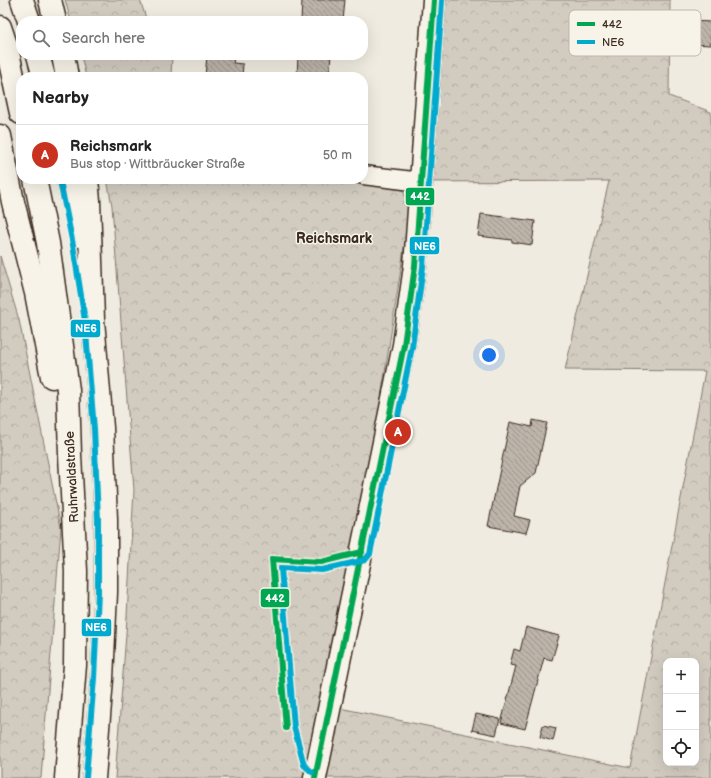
<!DOCTYPE html>
<meta charset="utf-8">
<style>
body{margin:0;font-family:"Balsamiq Sans",sans-serif;background:#f6f6f6;color:#222}
.controls{position:absolute;right:12px;bottom:12px;display:grid;overflow:hidden;border-radius:8px;box-shadow:0 4px 16px #0002}
.controls button{width:36px;height:36px;display:grid;place-items:center;padding:0;border:0;border-bottom:1px solid #e0e0e0;background:#fff;color:#222;font:20px sans-serif}
.you{position:absolute;left:489px;top:355px;width:14px;height:14px;margin:-10px;border:3px solid #fff;border-radius:50%;background:#1a73e8;box-shadow:0 0 0 6px #1a73e833}
.badge{display:grid;place-items:center;width:26px;height:26px;border-radius:50%;background:#c8321e;color:#fff;font-size:13px;font-weight:700}
.pin{position:absolute;translate:-50% -50%;border:2px solid #fff;box-shadow:0 1px 4px #0006}
.list{margin:0;padding:0;list-style:none}
h2{display:flex;justify-content:space-between;align-items:center;height:52px;margin:0;padding:0 16px;font-size:17px}
h2 small{font-size:13px;font-weight:400;color:#767676}
.list li{display:grid;grid-template-columns:26px 1fr auto;gap:12px;align-items:center;box-sizing:border-box;height:60px;padding:0 16px;border-top:1px solid #e0e0e0}
.list b{display:block;font-size:15px;white-space:nowrap}
.list p{margin:0;font-size:13px;white-space:nowrap;color:#767676}
.list em{font-size:13px;font-style:normal;color:#767676}
.icon{flex:none;width:22px;height:22px;fill:none;stroke:currentColor;stroke-width:2;stroke-linecap:round;stroke-linejoin:round}
.map{position:relative;flex:none;width:711px;height:778px;overflow:hidden}
.search{position:absolute;background:#fff;box-shadow:0 4px 16px #0002;left:16px;top:16px;width:352px;height:44px;display:flex;align-items:center;gap:10px;box-sizing:border-box;padding:0 14px;border-radius:16px;color:#767676;font-size:15px}
.panel{position:absolute;background:#fff;box-shadow:0 4px 16px #0002;left:16px;top:72px;width:352px;height:112px;border-radius:16px}
.map>svg:first-child{display:block}
.forest{fill:url(#forest-crowns);stroke:#867a6f;fill-rule:evenodd}
.building{fill:url(#building-back-hatch);stroke:#3b2a1e}
.lines{fill:none;stroke-linecap:round;stroke-linejoin:round}
.street-casing{stroke:#3b2a1e;stroke-width:21}
.secondary-casing{stroke:#3b2a1e;stroke-width:25}
.highway-casing{stroke:#3b2a1e;stroke-width:25}
.street{stroke:#f7f3e8;stroke-width:18}
.secondary{stroke:#f7f3e8;stroke-width:22}
.highway{stroke:#f7f3e8;stroke-width:22}
.bus-1-casing{stroke:#f7f3e8;stroke-width:9}
.bus-2-casing{stroke:#f7f3e8;stroke-width:9}
.bus-1{stroke:#00a651;stroke-width:6}
.bus-2{stroke:#00a9ce;stroke-width:6}
.labels{text-anchor:middle;stroke-width:3;stroke-linejoin:round;paint-order:stroke}
.street-label{font-size:13px;fill:#3b2a1e;stroke:#f7f3e8}
.neighbourhood-label{font-size:14px;font-weight:bold;fill:#3b2a1e;stroke:#f7f3e8}
.key{fill:#f7f3e8;stroke:#bfb7ab;stroke-width:1}
.key-label{font-size:11px;fill:#3b2a1e}
.line-badge{stroke:#f7f3e8;stroke-width:1.5}
.badge-label{font-size:11px;text-anchor:middle;font-weight:bold;fill:#fff}
</style>
<div class="map">
<svg width="711" height="778" viewBox="0 0 711 778">
<defs>
<pattern id="forest-crowns" width="20" height="18" patternUnits="userSpaceOnUse"><rect width="20" height="18" fill="#d1cbc0"/><path d="M2 6a3 3 0 1 1 6 0M12 15a3 3 0 1 1 6 0" fill="none" stroke="#b4aea5"/></pattern>
<pattern id="building-back-hatch" width="6" height="6" patternUnits="userSpaceOnUse"><rect width="6" height="6" fill="#bdb5aa"/><path d="M-1 5l2 2M0 0l6 6M5-1l2 2" fill="none" stroke="#9b938a"/></pattern>
</defs>
<rect width="100%" height="100%" fill="#efebe0"/>
<filter id="ink" filterUnits="userSpaceOnUse"><feTurbulence type="fractalNoise" baseFrequency=".025" numOctaves="2"/><feDisplacementMap in="SourceGraphic" scale="8" xChannelSelector="R" yChannelSelector="G"/><feConvolveMatrix kernelMatrix="1 2 1 2 8 2 1 2 1" color-interpolation-filters="sRGB"/></filter>
<g filter="url(#ink)">
<!-- forest -->
<g class="forest">
<polygon points="65,0 140,0 147,21 71,21"/>
<path d="M434 0H670L669 96 711 112V778H315L330 706 630 768 705 371 565 370 609 181 421 182ZM666 661H696V763H666Z"/>
<polygon points="81,55 172,55 171,77 86,77"/>
<polygon points="107,179 324,179 403,190 410,210 365,502 307,778 115,778 126,634 134,490 112,206"/>
<polygon points="0,256 19,320 61,528 41,778 0,778"/>
</g>
<!-- building -->
<g class="building">
<polygon points="302,0 345,0 343,21 301,21"/>
<polygon points="691,21 711,22 711,45 690,44"/>
<polygon points="298,55 331,55 329,77 297,77"/>
<polygon points="207,56 234,58 233,63 243,64 242,77 205,76"/>
<polygon points="481,214 535,221 532,245 512,242 512,240 478,236"/>
<polygon points="533,420 547,423 536,473 520,486 514,516 530,520 526,533 488,526 510,422 532,427"/>
<polygon points="526,627 559,636 552,660 544,658 525,729 501,723 516,666 510,665 514,649 520,651"/>
<polygon points="476,714 500,719 496,735 472,730"/>
<polygon points="543,725 556,728 553,741 540,737"/>
</g>
<g class="lines">
<!-- street casing -->
<g class="street-casing">
<polyline id="street" points="363,175 421,182"/>
</g>
<!-- secondary casing -->
<g class="secondary-casing">
<polyline id="secondary" points="315,778 404,345 415,266 434,0"/>
</g>
<!-- highway casing -->
<g class="highway-casing">
<g id="highway">
<polyline points="22,0 29,21"/>
<polyline points="50,0 55,21"/>
<polyline points="0,27 7,48 21,113"/>
<polyline points="38,55 44,77"/>
<polyline points="63,55 67,77"/>
<polyline points="0,136 13,202 36,293 52,377"/>
<polyline points="35,179 48,243 68,390 70,455 76,571 75,665 66,778"/>
<polyline points="68,179 80,236"/>
<polyline points="87,179 89,201 93,320 102,428 106,519 106,592 102,679 94,778"/>
</g>
</g>
<!-- street -->
<use href="#street" class="street"/>
<!-- secondary -->
<use href="#secondary" class="secondary"/>
<!-- highway -->
<use href="#highway" class="highway"/>
<!-- bus-1 casing -->
<g class="bus-1-casing">
<g id="bus-1">
<polyline points="286,728 272,559 321,562 362,552"/>
<polyline points="315,778 404,345 415,266 434,0"/>
</g>
</g>
<!-- bus-2 casing -->
<g class="bus-2-casing">
<g id="bus-2">
<polyline points="60,181 73,245 85,321 94,429 98,519 98,592 94,678 86,777"/>
<polyline points="312,772 304,765 294,727 281,568 322,570 365,560 370,554 412,347 423,267 442,1"/>
</g>
</g>
<!-- bus-1 -->
<use href="#bus-1" class="bus-1"/>
<!-- bus-2 -->
<use href="#bus-2" class="bus-2"/>
</g>
</g>
<g class="labels">
<!-- street labels -->
<g class="street-label">
<text transform="translate(71 477) rotate(-93)" y="5">Ruhrwaldstraße</text>
</g>
<!-- neighbourhood labels -->
<g class="neighbourhood-label">
<text x="334" y="243">Reichsmark</text>
</g>
</g>
<!-- legend -->
<rect x="569" y="10" width="132" height="46" rx="6" class="key"/>
<rect x="577" y="22" width="18" height="4" fill="#00a651"/>
<rect x="577" y="40" width="18" height="4" fill="#00a9ce"/>
<g class="key-label">
<text x="602" y="28">442</text>
<text x="602" y="46">NE6</text>
</g>
<g class="line-badge">
<rect x="405" y="187" width="30" height="19" rx="4" fill="#00a651"/>
<rect x="409" y="236" width="31" height="19" rx="4" fill="#00a9ce"/>
<rect x="70" y="319" width="31" height="19" rx="4" fill="#00a9ce"/>
<rect x="260" y="588" width="30" height="20" rx="4" fill="#00a651"/>
<rect x="81" y="618" width="31" height="19" rx="4" fill="#00a9ce"/>
</g>
<g class="badge-label">
<text x="420" y="200">442</text>
<text x="425" y="250">NE6</text>
<text x="86" y="332">NE6</text>
<text x="275" y="602">442</text>
<text x="96" y="631">NE6</text>
</g>
</svg>
<div class="controls">
<button>+</button>
<button>−</button>
<button><svg class="icon" aria-label="locate" viewBox="0 0 24 24"><circle cx="12" cy="12" r="6"/><path d="M12 2v4M12 18v4M2 12h4M18 12h4"/></svg></button>
</div>
<div class="you"></div>
<div class="pin badge" style="left:398px;top:432px">A</div>
<div class="search"><svg class="icon" aria-label="search" viewBox="0 0 24 24"><circle cx="10" cy="10" r="6"/><path d="M15 15l6 6"/></svg>Search here</div>
<section class="panel">
<h2>Nearby<small></small></h2>
<ul class="list">
<li><span class="badge">A</span><div><b>Reichsmark</b><p>Bus stop · Wittbräucker Straße</p></div><em>50 m</em></li>
</ul>
</section>
</div>
